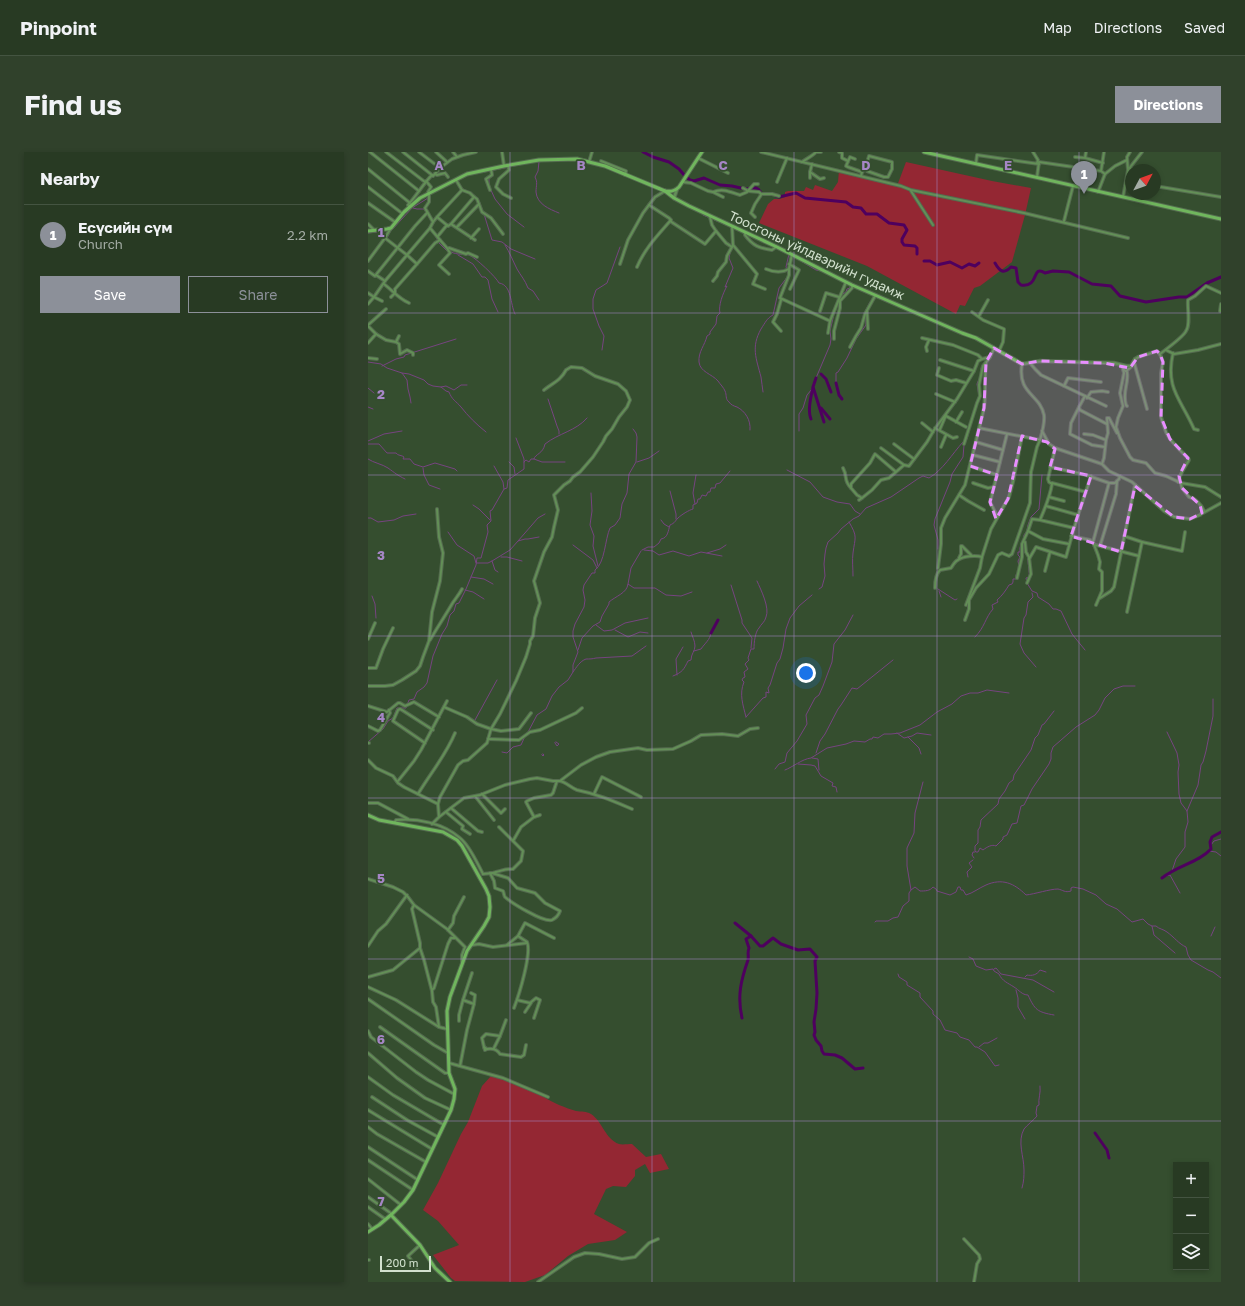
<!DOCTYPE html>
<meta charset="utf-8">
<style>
body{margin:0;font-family:"Golos Text",sans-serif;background:#30412b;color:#f1f3f6}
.controls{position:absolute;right:12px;bottom:12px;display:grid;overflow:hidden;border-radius:0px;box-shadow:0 2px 6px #0003}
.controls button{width:36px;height:36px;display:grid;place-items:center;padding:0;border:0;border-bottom:1px solid #445441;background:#283a23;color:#f1f3f6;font:20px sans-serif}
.compass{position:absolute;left:757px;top:12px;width:36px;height:36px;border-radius:50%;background:#283a23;box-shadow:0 2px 6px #0003;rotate:49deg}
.scale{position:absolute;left:12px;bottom:10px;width:51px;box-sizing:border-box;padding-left:4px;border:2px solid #d2e1ce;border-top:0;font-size:11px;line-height:14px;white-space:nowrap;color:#d2e1ce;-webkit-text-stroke:3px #354e2f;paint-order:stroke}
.you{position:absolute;left:438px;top:521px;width:14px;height:14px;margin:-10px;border:3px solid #fff;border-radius:50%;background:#1a73e8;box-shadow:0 0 0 6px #1a73e833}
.badge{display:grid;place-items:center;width:26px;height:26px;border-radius:50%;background:#8c9099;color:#fff;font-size:13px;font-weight:700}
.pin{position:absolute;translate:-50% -33px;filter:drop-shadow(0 1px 2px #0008)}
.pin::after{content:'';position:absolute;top:21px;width:14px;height:12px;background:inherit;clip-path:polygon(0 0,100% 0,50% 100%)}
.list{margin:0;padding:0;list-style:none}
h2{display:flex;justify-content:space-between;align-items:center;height:52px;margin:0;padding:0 16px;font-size:17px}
h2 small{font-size:13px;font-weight:400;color:#a5ada6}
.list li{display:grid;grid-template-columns:26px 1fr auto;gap:12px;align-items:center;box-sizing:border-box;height:60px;padding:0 16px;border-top:1px solid #445441}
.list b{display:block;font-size:15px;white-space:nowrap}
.list p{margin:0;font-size:13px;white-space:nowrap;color:#a5ada6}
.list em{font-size:13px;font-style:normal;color:#a5ada6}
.actions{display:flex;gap:8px;padding:12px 16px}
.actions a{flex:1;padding:9px 0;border:1px solid #8c9099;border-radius:0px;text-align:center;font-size:14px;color:#8c9099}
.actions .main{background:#8c9099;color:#fff}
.icon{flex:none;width:22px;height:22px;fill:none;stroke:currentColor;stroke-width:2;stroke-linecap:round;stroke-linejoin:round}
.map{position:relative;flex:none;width:853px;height:1130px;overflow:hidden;border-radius:0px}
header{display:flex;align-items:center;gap:24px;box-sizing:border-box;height:56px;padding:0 20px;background:#283a23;border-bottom:1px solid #445441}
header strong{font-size:19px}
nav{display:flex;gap:22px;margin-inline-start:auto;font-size:14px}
.intro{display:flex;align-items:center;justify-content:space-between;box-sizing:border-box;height:96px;padding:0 24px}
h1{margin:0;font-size:28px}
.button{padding:10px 18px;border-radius:0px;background:#8c9099;color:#fff;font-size:14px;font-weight:700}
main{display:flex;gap:24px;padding:0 24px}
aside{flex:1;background:#283a23;border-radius:0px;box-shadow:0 2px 6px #0003}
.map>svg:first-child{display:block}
.green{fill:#942733}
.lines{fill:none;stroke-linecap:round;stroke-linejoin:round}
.stream{stroke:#764480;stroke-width:1}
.river{stroke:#4e005e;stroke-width:3}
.minor-casing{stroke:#546b4f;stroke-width:4}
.tertiary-casing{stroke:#546b4f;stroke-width:4.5}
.secondary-casing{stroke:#546b4f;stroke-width:5}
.minor{stroke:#638f57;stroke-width:2}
.tertiary{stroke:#638f57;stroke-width:2.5}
.secondary{stroke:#70b65d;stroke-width:3}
.marked{fill:#e88eff;fill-opacity:0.2;stroke:#e88eff;stroke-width:3;stroke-dasharray:8 5;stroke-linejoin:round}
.grid{fill:none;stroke:#a686c6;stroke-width:1;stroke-opacity:0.55}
.labels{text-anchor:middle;stroke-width:3.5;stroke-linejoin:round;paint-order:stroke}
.street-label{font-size:13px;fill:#d2e1ce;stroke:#354e2f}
.grid-label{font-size:13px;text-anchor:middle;font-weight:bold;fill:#a686c6;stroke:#354e2f;stroke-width:3.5;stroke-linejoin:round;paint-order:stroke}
</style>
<header>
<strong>Pinpoint</strong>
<nav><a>Map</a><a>Directions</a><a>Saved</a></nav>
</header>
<div class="intro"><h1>Find us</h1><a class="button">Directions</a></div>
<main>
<aside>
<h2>Nearby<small></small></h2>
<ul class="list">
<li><span class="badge">1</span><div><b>Есүсийн сүм</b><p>Church</p></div><em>2.2 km</em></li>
</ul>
<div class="actions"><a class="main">Save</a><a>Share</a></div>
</aside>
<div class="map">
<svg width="853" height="1130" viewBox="0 0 853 1130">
<rect width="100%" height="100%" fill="#354e2f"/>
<!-- green -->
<g class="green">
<polygon points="538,10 624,29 663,36 657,63 644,110 612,134 606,136 597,154 592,153 588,162 499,114 391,71 400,52 406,47 412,47 417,45 417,40 420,39 436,39 438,35 445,38 447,33 464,39 470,30 471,18 529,34"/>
<path d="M123 924 130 925 176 945C185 951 198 956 208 959 214 960 218 959 223 962 235 970 237 987 251 992 254 993 260 992 264 992L278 1005 293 1002 301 1017 282 1021 277 1012 267 1018V1024L258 1035 245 1034 238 1037 226 1062 259 1080 247 1088 220 1092 200 1104 177 1123 157 1130 87 1129 83 1126 65 1103 91 1093 70 1069 55 1058 70 1031 93 982 100 970 114 934Z"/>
</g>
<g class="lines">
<!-- stream -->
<g class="stream">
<polyline points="169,10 178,9"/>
<path d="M171 10 170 19 167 25C170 31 168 33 168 40 169 52 181 57 191 61"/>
<polyline points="116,20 156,12"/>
<polyline points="98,24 105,22"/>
<polyline points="121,33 121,26"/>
<polyline points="93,36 101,40"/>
<polyline points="122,36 127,47 139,62 156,75"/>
<polyline points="62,44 63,42 76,35"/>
<polyline points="111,49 114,57"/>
<polyline points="45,56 49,57 56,57 59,61"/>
<polyline points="116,62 124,88 134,90 143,97 167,107"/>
<polyline points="335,63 356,72"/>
<polyline points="0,81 10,80 15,85"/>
<polyline points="68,85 71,91 79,99"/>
<polyline points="19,86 22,80 44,56 60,46"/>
<path d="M137 93C142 101 145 109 149 117 153 124 157 128 160 136L165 139 171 148"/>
<path d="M83 100C89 103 97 102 101 103 108 106 128 125 131 131 144 133 142 152 147 162"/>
<path d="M362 101 361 106 365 116 357 135 359 134C355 141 350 154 352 161L349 164 348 172 342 180V182L339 184C337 193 330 200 331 210 332 220 344 222 350 229 352 232 356 236 357 239 359 243 357 247 361 250 363 253 366 254 369 255 377 259 383 268 382 278"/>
<polyline points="90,103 105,112 114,125 117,125 120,128 124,147 130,160"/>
<polyline points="433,109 448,118 453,119"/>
<polyline points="421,121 418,115 421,102"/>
<polyline points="473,143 478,140 479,137 482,136 482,133"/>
<polyline points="508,145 533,156"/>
<polyline points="498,158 502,150"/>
<polyline points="234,198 236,184 231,174 225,157 225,147 228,138 239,131 252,95"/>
<polyline points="0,210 13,212 19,216 34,221 39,228 40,237 42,245 43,251"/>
<polyline points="14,214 28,207 36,205 37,203 88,187"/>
<polyline points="613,220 613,216 620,206"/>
<path d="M34 221 41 222 56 228 60 232 65 234 73 235 78 239 81 240C84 248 88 249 93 255 100 264 108 272 118 280"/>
<polyline points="448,226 462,193 463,187 462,179 466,162"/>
<polyline points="468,231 468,221 470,220 479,206 488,187 498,173 498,163"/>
<polyline points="73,235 78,234 86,238 93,233 99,233"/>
<polyline points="0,236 6,241"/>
<path d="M395 240C394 235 394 230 393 225 388 206 383 195 393 177 397 171 399 166 405 163L411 136 420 124"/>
<polyline points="180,247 189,274 191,279 191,282"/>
<polyline points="608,251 611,244 609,232 611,227"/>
<polyline points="0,255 5,257"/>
<polyline points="603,267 605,261"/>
<polyline points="431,279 431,262 435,256 439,243 444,237"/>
<polyline points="148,286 156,307 156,310"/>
<polyline points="599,287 603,272"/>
<polyline points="0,289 16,282 34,279"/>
<path d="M0 292H11L19 301H28C30 304 34 303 36 305L35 307H42L46 312 55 315 67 311 87 317 89 319"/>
<path d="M0 307C6 311 14 312 20 316 27 321 29 323 37 327"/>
<polyline points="166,307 174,310 197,310"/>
<polyline points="141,310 146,315 147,322"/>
<polyline points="269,310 281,306 291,299"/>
<polyline points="126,314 135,330 136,337"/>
<polyline points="55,316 56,323 61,333 72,337"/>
<polyline points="419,318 442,330 455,345 469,350 482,352 487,359 492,362"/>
<polyline points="302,339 308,362 308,367"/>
<polyline points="223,341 224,359 222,373 226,384 225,394 230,414"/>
<polyline points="327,352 325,341 328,323"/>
<polyline points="105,353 111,357 122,368"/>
<polyline points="0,366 3,366 10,370 26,368 35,364 48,362"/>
<polyline points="293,368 296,372 301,375"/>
<path d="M481 370C490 385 487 385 485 401 484 408 485 416 485 424"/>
<polyline points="80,380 89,393 106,404 108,411 120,411 124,409 142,398 150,389 157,387 160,387 171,385"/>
<polyline points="656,386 656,383 659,379 660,373 663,365 671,357 674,323"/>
<polyline points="150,389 170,366 177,362"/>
<polyline points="656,391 656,399 658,402"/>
<polyline points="205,393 225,408 229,416"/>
<polyline points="570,397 570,388 566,373 567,367 582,330 584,322 595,305 596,293"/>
<path d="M274 398 280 395H286L291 391 293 387C300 386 300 379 302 373 307 371 307 369 310 366 313 363 321 358 325 357V353L329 351 330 347H332L334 343 338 344 340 340H342L343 336H347L348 332 352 331 362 319"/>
<polyline points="276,398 285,399 291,403 305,399 321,404 333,400 354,404"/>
<polyline points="339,401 352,397 358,393"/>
<polyline points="133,405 139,405 154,409"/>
<path d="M660 408C660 414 662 420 661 425L658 426 659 431 664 439 669 441 670 445 681 452 685 457H688L693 459 704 482 717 498"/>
<polyline points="124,409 127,418 130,420"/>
<polyline points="651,414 650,409 652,405 650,403 650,400 652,400 652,396 653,392"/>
<polyline points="103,425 116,427 125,432"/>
<polyline points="260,432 263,416 273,399"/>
<polyline points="363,433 374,468 374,471 384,486 383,496"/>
<path d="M451 437 454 435 457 424 456 412 457 402 458 396 460 390 470 381 473 377 485 367 491 364 498 356 523 345 551 326 555 324 561 326C575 318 584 302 595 290"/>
<polyline points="570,437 587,448 589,447"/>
<polyline points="97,438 105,440 116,447"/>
<polyline points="571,439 573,445"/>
<polyline points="664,441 665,445 660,450 658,463 656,466 652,492 656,501 668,515"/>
<polyline points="4,444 7,452 8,466"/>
<polyline points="228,473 236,479 244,478 257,471 280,466"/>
<polyline points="247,478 260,485 272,480 280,481"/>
<path d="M607 485C617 475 617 466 625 457L624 453 630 450 629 448C634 444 638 438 641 433L644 432 645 430V427H648V423"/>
<path d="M210 498 214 486 225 474 232 470 234 464 241 452V450C248 444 259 441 260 432L266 436H287L298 443 313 444 324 440"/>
<path d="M326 499 333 497C337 491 342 488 343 481"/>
<path d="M205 520C208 516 212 509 218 507 222 507 224 507 228 506L264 504 278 494"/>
<polyline points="309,523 308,507 315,495"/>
<path d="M305 524C315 520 316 517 320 509L323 508C323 502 327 499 327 494 327 489 324 484 323 480"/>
<path d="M686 559 676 572 674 573 670 583 667 586 663 598 646 623 645 628 641 631 637 639 631 647 630 652 613 668 612 675 610 678V691L607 694V699L608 700H610L612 696 615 698C619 695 624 692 628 694L635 687V685L639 683 644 672 649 671 653 654 656 653 664 637 681 612 683 607V601L685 595 708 575 727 563 731 558 737 546 746 537 755 534H767"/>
<path d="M378 565C375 553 371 542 376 530L374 528 375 526 377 525 376 520 380 517 377 512 381 508 380 506 383 497H386C386 491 387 480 391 476 393 472 397 470 398 465 402 456 393 438 389 429"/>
<polyline points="378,565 395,546 398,545 398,540 401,541 400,536 402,533 409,511 412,507 415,496 418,477 422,466 431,454 444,443"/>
<polyline points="107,568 129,528"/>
<polyline points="799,580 809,601 811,613 810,620 811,642 813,651 819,659 820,670 817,680 817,695 808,707 804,719"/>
<polyline points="529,581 536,586 544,584 549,581 563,583"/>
<path d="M159 582 169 563 178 557 184 544 191 535 200 528 205 520V513L210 500 205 485V479L207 472 216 455 217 448 215 438 216 433 224 421H227V418C237 411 237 387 242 376L247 373 252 366 254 352 259 341 261 322 268 310 269 285 268 281 265 277"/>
<polyline points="540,585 551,596 553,602"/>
<path d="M0 590 15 577 20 569 25 566 29 556H38L41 548 46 547 49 540 56 535 59 531 65 504 74 482 79 474 82 463 86 459 88 452 91 451 98 437 108 413 109 406H113L120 380 119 373 123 369 122 359 124 358 136 337 139 336 140 328 156 317V310L158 308 161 310 163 307H166C167 302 175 302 177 292 191 281 208 279 219 266"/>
<polygon points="188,590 191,592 189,594 187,591"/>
<polyline points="134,600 139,601 145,595 153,593 157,584"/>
<polyline points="448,601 452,589 457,582 470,557 473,553 484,536 489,537 525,508"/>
<polygon points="175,602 176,603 175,604 174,603"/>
<polyline points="444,606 450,607 451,618"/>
<polyline points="430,612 443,613 447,614 453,624 465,631 464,634 468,635 469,640"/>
<polyline points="407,617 411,612 417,610 419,601 429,589 439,572 438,563 447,546 451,543 455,534 464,510 466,492 477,478 485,463"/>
<path d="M417 618C425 615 434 607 443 606L459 596 478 592 486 589 497 590 502 587H504L505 585 510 586 516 582H523L532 581 552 573 569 560 584 552 585 551 593 544 602 541H610L619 538 641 541"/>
<polyline points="819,659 830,633 832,620 833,613 835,610 838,599 845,564 845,547"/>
<polyline points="843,693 846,689 853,687"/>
<polyline points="841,699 848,700 853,704"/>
<polyline points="606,706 604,703 605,700 607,700"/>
<polyline points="797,724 802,723 812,741"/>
<polyline points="600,725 599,720 604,715 601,711 605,708"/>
<path d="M543 738 547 735 552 739C557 739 562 739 565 735L568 737 569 739 582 743 588 740 590 735H592L593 738H595L598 743C605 741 611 736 618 733 634 726 646 731 658 743 667 742 682 737 690 737 695 738 697 741 703 739V736L705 735 715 737 728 743 738 752 749 757 764 770 775 767 780 772 784 774 786 783 807 801"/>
<polyline points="507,770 508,769 520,769 525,766 530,765 535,754 541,749 541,741 543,738 539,714 539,696 546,681 547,661 555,630"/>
<path d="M784 774H788C791 777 795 777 799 780 806 785 811 792 818 795L820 803 823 808 840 818 845 820 853 826"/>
<polyline points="843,784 847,775"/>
<path d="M601 805 605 807 608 814 618 818 625 817 626 819 631 822C634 829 640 831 646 835 651 838 654 843 660 843 667 858 669 860 686 863"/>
<polyline points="626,817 628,816 633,822 665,828 686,840"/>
<polyline points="530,822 531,825 539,830 539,833 552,841 552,845 565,859 565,862 572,868 577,878 589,881 592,885 601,888 607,895 609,895 617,900 627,914 631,913"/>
<path d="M657 825 659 823C664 824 669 823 672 818L678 820"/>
<polyline points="648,838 650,846 650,855 657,867"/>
<polyline points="611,895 616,891 620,891 629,886"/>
<path d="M654 1036C656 1029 656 1024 656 1018 656 1004 649 990 656 977 659 973 666 968 669 964L668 961 669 954 671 953C670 947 673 941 672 934"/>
</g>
<!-- river -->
<g class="river">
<polyline points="275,0 285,5 301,10 311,17 317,24 322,28 326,29 336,26 352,33 364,34 377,37 388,36 390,37 394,42 397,42"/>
<polyline points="408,44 411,45 428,41 437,46 478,50 485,55 493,56 498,62 509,62 521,71 536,73 539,78 534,87 534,90 536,93 547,94 549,96 549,102"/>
<polyline points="556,109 562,109 569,113 582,110 594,116 601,112 607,114 611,111"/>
<path d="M627 111C632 120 636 122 643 115L648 116 650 130 653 133C672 136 663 112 677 121L685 119 701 120 724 132 743 134 752 144 778 150 811 145H819L839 131 853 125"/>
<polyline points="453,222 458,227 463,240"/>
<polyline points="448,226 445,235 456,270"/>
<polyline points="468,231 471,243 474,247"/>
<polyline points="453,256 462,267"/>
<path d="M443 267C439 258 443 244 445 236"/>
<polyline points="343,481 350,468"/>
<path d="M794 726C810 713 830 711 843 697L842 690 844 685 853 680"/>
<polyline points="367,771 383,784 392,794 395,794 405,786 413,792 430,798 442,797 449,805 447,809 449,841 448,857 446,870 447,880 446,883 448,888 453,894 454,899 456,902 467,903 474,906 487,917 495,916"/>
<path d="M374 866C369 844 373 828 380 808 381 804 379 801 381 796L378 787 383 784"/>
<polyline points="727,981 739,998 741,1006"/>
</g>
<!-- minor casing -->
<g class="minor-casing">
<g id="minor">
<polyline points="2,0 51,39"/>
<polyline points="18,0 57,30"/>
<polyline points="35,0 64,23"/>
<polyline points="51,0 72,16"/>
<polyline points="68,0 79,10"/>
<polyline points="85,0 89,5"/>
<polyline points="134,0 136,14"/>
<polyline points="393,0 533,34 543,38 656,61 760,86"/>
<polyline points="471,0 474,1 474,6 480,9"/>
<polyline points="665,0 670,8 669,11"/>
<polyline points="718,0 717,6 735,11"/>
<polyline points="707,5 717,6"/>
<polyline points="330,6 360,21"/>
<polyline points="487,7 482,5 478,14 480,15 494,20"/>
<polyline points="233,9 258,19 257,23"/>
<polyline points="221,10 224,0"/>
<path d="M434 10C438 7 446 3 448 0H453"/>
<polyline points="608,11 609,3 671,12"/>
<polyline points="140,13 141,18 131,27 128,35 135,42 143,46"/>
<polyline points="761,16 768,18"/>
<polyline points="0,17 42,51"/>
<polyline points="760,18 759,5 762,0"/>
<polyline points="442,20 452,27 456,26"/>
<polyline points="67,22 69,23 77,21 80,25"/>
<polyline points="737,22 747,14 759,8"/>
<polyline points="493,24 494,20 497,17 501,4 524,10 524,17 520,25 516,25 499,19 497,17"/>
<polyline points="669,25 671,10 733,19"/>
<polyline points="442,26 442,20 444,12"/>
<polyline points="58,29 63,35 60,40"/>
<polyline points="315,30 323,31 340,39 345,40 355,45"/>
<polyline points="409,30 419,6"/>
<polyline points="757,34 763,31"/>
<polyline points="787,34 853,45"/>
<polyline points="0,35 35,62"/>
<polyline points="375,36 380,39 391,40 393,42 404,42 411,44"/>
<polyline points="122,38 118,27 124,23 123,17"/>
<polyline points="543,39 565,73"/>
<path d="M345 40C355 36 362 40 372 43L379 40 386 32H390"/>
<polyline points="730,40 737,22 733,19 736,0"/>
<polyline points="755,45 760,18 774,0"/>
<polyline points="0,51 27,70"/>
<polyline points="111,52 114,60 123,66 135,82"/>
<path d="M42 55 40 53C49 43 55 32 64 23L65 24 72 16 84 7 95 3 108 0"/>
<polyline points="69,65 94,38"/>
<polyline points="387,65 383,61 387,52 393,43"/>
<polyline points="302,69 337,92 348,79 344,73 342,65"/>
<polyline points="696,69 705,34"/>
<polyline points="65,70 69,65 80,74 83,72 107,88"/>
<polyline points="0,72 6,78"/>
<polyline points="83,72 106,45 102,41 94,38 88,28"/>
<polyline points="89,75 111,52 109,47 105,44"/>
<polyline points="348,79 358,91 364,95"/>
<path d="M377 81V83C385 94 391 96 404 98L408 95"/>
<polyline points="70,84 79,73"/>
<polyline points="103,86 111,77"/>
<polyline points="72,88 79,96 82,101 71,113 81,122"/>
<polyline points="365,93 389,122 385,132 397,137"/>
<polyline points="81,96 98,102 100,101 109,105"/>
<polyline points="424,102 421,117 421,123 412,146 462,169 460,181"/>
<polyline points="0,109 17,86"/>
<polyline points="49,112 67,91 72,88 62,76 65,70 57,56 61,50 61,42"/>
<polyline points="252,112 260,88 275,61 287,45 297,39"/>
<polyline points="421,112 431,118 422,137"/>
<path d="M269 115C277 96 290 83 303 68L301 66 281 53"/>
<path d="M398 117C405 120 414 121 421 117"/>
<polyline points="0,119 7,124 47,74 59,61"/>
<polyline points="8,123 17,129"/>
<polyline points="345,129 349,124 350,120 358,110 359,104 365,93 364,74"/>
<path d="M16 132C24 138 31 147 41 151"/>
<polyline points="0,141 6,145 0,152"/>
<polyline points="23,145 27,141 27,137 49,112 39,103 62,76"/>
<polyline points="413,148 409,162 405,170 413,179"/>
<polyline points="14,149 6,145 17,129 39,103 17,86 23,76"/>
<polyline points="853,152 852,159 853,159"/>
<polyline points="452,159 458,141 471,145"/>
<polyline points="499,159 500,177"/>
<polyline points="604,160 615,168 636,177 636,178 635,190 631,199"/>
<polyline points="611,164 620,148"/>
<polyline points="462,169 478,130"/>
<polyline points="0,173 18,157"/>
<polyline points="0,174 8,182 0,191"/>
<polyline points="8,182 18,188 28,190 31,184"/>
<polyline points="554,186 585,193 610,203 614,207 622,205 626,196"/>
<polyline points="466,187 466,179 472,156 472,149 484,136 484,133"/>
<polyline points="28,190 31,192 32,202 39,198 45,201 45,203"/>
<polyline points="482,195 488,184 493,176 497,162 507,144"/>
<polyline points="798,198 806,202 830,198 853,192"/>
<polyline points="559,199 558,195 561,188"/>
<path d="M805 201C797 237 813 247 826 277L830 278"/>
<path d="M792 202C796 199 816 184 818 179 823 172 819 157 820 148L827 144 838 134 853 141"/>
<polyline points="0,206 9,207"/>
<path d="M767 207 770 205 789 199 792 202 795 210 793 221V265L798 280 802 287 811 297 820 306 821 308C817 315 812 322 810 330"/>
<polyline points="572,208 606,219"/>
<polyline points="766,210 779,257"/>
<polyline points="662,211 667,217 673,223 738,254"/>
<polyline points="754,214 756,221 752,241 755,254 750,266 748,275 752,286 762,305 765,308 778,311 787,321 798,324 813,331 837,335 853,345"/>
<polyline points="571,216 569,223 583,229 588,228 598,231"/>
<path d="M755 217 759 220C761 232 754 239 758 253L759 254"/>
<polyline points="758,219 763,215 763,214"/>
<polyline points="696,234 700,226 733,230"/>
<polyline points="568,242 587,250"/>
<polyline points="717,244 711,255 712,258 739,272"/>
<polyline points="719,246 723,240 734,239 740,240"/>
<polyline points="711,255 703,271 702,282 724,293 737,295"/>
<polyline points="578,264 598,275"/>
<polyline points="588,270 594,260"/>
<polyline points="554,271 565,280"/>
<polyline points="567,276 585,286 589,285"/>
<path d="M611 276 672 288C674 281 677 271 676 263 672 242 649 242 654 212"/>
<polyline points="572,277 578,263"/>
<path d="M674 279 681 292 687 296 680 327 681 330 684 332C682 345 677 356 672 368L706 376 710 363 678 354"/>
<polyline points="716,282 725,283 738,288"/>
<polyline points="608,290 635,298"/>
<polyline points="526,292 546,307"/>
<polyline points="596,292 609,251 612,244 611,233 615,214 622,205"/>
<polyline points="573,295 578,283"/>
<polyline points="513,296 536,313"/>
<path d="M687 296 734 312 741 319 764 330 796 359 806 365 822 367 832 363 836 359C834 353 827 346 821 345L814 336 813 331"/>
<polyline points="605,303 632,310"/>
<polyline points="734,312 736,306 738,288 740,281 739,266 741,266 749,281 750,281"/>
<polyline points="602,314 629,323"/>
<polyline points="682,315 718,323 741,331 747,331 751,327 752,324"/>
<path d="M475 316C480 325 475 328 483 336"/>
<polyline points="528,320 507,302 502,311 483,332 483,336 489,343 494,346 504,338 513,328 521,326 536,313 541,314 559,290 566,278 589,247 606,219 610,209 614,207"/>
<polyline points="605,331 620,336 626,335"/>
<polyline points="684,331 718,340"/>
<polyline points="591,343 600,349 616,358"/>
<polyline points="681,345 696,349"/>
<polyline points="491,348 494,346"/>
<polyline points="835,361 853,351"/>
<polyline points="710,363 723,324"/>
<polyline points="628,366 628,362 622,350 639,282"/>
<polyline points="672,368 664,367 660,379 675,387 701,392"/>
<polyline points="703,384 722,388 725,390"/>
<polyline points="756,384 774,390"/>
<polyline points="657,390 658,400 661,405 663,422 659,431"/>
<polyline points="726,393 732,394 748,342 749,329"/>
<polyline points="594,394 604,404"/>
<polyline points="732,394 771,404"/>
<polyline points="591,406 593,402 593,394"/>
<polyline points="661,407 668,395 698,405 706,376"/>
<path d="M570 416 573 392V376L577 366 597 333 616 256C618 240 616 226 618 210"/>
<polyline points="677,419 682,400"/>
<polyline points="649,426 654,405 654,392 660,379"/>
<path d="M567 436C567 431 568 422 572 418L583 416C585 413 587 409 590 408 595 404 608 403 614 405"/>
<polyline points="732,446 743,439 746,435 767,333"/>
<polyline points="598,453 612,416 614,405 623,377 641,345 645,330 654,284"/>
<polyline points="728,453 734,439 734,420 731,417 732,410 730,403 725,390 741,331"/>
<polyline points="759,460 774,390 814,399 817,380"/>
<polyline points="597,468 601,457 601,448 608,436 621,422 630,403 634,401 641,404 644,402 662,351 663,320 669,295 672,288"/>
<polyline points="0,487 7,471"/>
<path d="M62 488C69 476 77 464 84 452 87 447 91 443 94 437"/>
<polyline points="0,516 8,516 15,497 25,476"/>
<polyline points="0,534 17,534 25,533 34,528 48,519 52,514 55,505 61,489 64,460 72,429 75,401 71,385 69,357"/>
<polyline points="0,554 19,560 30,551 32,551 37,554 46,550 71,565"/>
<polyline points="76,555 99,565 109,572 123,577 133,579 151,577 163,561"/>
<polyline points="0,574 10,579 12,578 22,561 21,558"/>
<polyline points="120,587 151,588 162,580 172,578 208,561 214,556"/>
<polyline points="0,591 1,591"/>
<polyline points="57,591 25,569 30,558 32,557 34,558 65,578"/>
<polyline points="0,608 8,616 25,624 30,631 36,635 70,652 71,665"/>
<polyline points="30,629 46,609 53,598 79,549"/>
<path d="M192 629C198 630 203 636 209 638 229 642 245 649 264 657"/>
<path d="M50 642C62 622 78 603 87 581"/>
<polyline points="114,642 133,661 137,657"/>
<polyline points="226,642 234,625 273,645"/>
<polyline points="107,644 126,668"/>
<polyline points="0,651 10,651 40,667"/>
<path d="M70 652 72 645 90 613 95 609 100 608 119 591 123 577 132 562 148 529 158 505 162 492V489L165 484 167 466 172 451 166 429 176 400 184 385 186 375 190 358 186 343 196 333 202 329 205 325 212 320 225 305 235 290 238 284 244 277 251 265 259 255 262 248 258 239 250 232 227 224 214 216 203 215 198 218C193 228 185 231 176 238"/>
<polyline points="83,656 110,679 114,680"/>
<polyline points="78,660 95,674 94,677 102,682"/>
<polyline points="172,663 166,665 158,650 159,649 166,646 183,643 185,641 189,629"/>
<path d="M26 671 28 668C49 666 75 671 92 686 102 694 109 711 115 722"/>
<polyline points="64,672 71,665 96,646 112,643 137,633 162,627 169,626 185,629 192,629 213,613 228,605 242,600 270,596 279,598 305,597 323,589 333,583 354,582 370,584 382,577 390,576"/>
<polyline points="145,689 153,675 166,665"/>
<path d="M122 721 126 729 127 736 135 739C136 741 136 744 137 745 144 751 176 771 184 768 188 766 191 762 192 759L177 751 167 741 149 736 140 726 124 721"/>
<path d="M115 722C119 721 124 722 128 720 136 718 136 717 145 717L153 709 155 699 131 675"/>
<polyline points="0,727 25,735 35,740 40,745 46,753 79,777 97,795 94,803 94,811"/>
<polyline points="80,778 85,771 86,764 96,745"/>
<polyline points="104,793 111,792 125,795 159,791"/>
<polyline points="139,793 150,784 157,771 186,786"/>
<polyline points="0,794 10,779 18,772 39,743"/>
<polyline points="52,796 56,808 64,839 65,850 68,855 71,875 79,877"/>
<polyline points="0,825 25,818 52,796 52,791 44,757 46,753"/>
<polyline points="0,835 28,848 71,875"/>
<polyline points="64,838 66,836 80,792 83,786 87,786"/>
<polyline points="103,841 107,843 106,852"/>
<polyline points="0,847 66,893 80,901"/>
<polyline points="95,848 104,821"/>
<polyline points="149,848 162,851 168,846 172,848 166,866"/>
<path d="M146 856C151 843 164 801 159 790L150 784"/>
<polyline points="157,860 163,851"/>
<polyline points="91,869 91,863 95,848 106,852 99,878 92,914"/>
<polyline points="12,875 77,921 81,921"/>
<polyline points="0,879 3,885 48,920 60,928 86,942"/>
<polyline points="116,895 114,886 118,882 132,884 138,868"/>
<polygon points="116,895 119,897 117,898"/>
<polyline points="126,896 132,884"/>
<path d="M119 897C125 896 129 897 132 902L153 905 156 903 158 893"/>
<polyline points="0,901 29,926 57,946 83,958"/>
<polyline points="81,911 135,926 180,945"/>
<polyline points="0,925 25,943 76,973"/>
<polyline points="4,945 39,968 70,985"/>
<polyline points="0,958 64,997"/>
<polyline points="0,975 9,982 58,1010"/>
<polyline points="0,995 50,1028"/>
<polyline points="0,1008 45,1038"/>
<polyline points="0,1027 33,1053"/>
<polyline points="0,1045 24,1062"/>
<polyline points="0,1055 17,1067"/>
<polyline points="0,1072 4,1077"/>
<polyline points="596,1087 611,1103 612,1107 609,1112 606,1130"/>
<polyline points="0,1108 1,1108"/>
<polyline points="49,1116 40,1104 52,1093"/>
<polyline points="170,1130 206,1105 217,1101 231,1102 254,1107 267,1105 281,1091 290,1087"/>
</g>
</g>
<!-- tertiary casing -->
<g class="tertiary-casing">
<g id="tertiary">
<polyline points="306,46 309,37"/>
<polyline points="654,212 672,209 746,211 758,214 763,214 767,207"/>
</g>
</g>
<!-- secondary casing -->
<g class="secondary-casing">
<g id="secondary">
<polyline points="556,0 853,67"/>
<polyline points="297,39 306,46 321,54 409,95 484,133 594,181 608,186 654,212"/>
<path d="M0 79 19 77 23 76 36 60 52 46 99 22 136 14 171 8 209 7 237 14 297 39C302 40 307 39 311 35L334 0"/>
<polyline points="0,663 11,668 75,680 89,688 94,694 118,737 121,744 122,755 121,765 116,774 99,799 82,845 79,859 81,921 87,937 86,947 83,958 45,1038 36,1050 24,1062 11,1073 0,1080"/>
<polyline points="23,1063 52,1093 67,1116 82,1130"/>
</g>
</g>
<!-- minor -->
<use href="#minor" class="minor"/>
<!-- tertiary -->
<use href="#tertiary" class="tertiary"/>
<!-- secondary -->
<use href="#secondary" class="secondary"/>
</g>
<!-- marked area -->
<path class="marked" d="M626 196 654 212 672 209 736 211 762 216 770 205 789 199 792 202 795 210 793 265 802 287 820 306 811 324 814 336 832 353 834 361 822 367 806 365 767 334 753 400 703 384 723 324 682 315 687 297 679 290 654 284 640 347 628 367 622 350 629 323 602 314 616 256 618 210Z"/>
<!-- grid -->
<path class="grid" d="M142 0V1130M284 0V1130M426 0V1130M569 0V1130M711 0V1130M0 161H853M0 323H853M0 484H853M0 646H853M0 807H853M0 969H853"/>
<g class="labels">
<!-- street labels -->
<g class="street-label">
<text transform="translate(449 103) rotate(25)" y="5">Тоосгоны үйлдвэрийн гудамж</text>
</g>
</g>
<g class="grid-label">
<text x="71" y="18">A</text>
<text x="213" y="18">B</text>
<text x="355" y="18">C</text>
<text x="498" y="18">D</text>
<text x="640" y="18">E</text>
<text x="13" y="85">1</text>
<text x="13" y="247">2</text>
<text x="13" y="408">3</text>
<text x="13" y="570">4</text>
<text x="13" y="731">5</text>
<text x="13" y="892">6</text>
<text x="13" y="1054">7</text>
</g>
</svg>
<div class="controls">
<button>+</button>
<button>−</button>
<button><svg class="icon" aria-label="layers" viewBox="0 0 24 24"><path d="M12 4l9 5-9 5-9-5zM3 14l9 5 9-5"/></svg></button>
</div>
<svg class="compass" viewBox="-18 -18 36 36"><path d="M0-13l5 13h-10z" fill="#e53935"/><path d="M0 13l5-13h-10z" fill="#a5ada6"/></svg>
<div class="scale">200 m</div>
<div class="you"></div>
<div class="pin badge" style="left:716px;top:42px">1</div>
</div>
</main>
